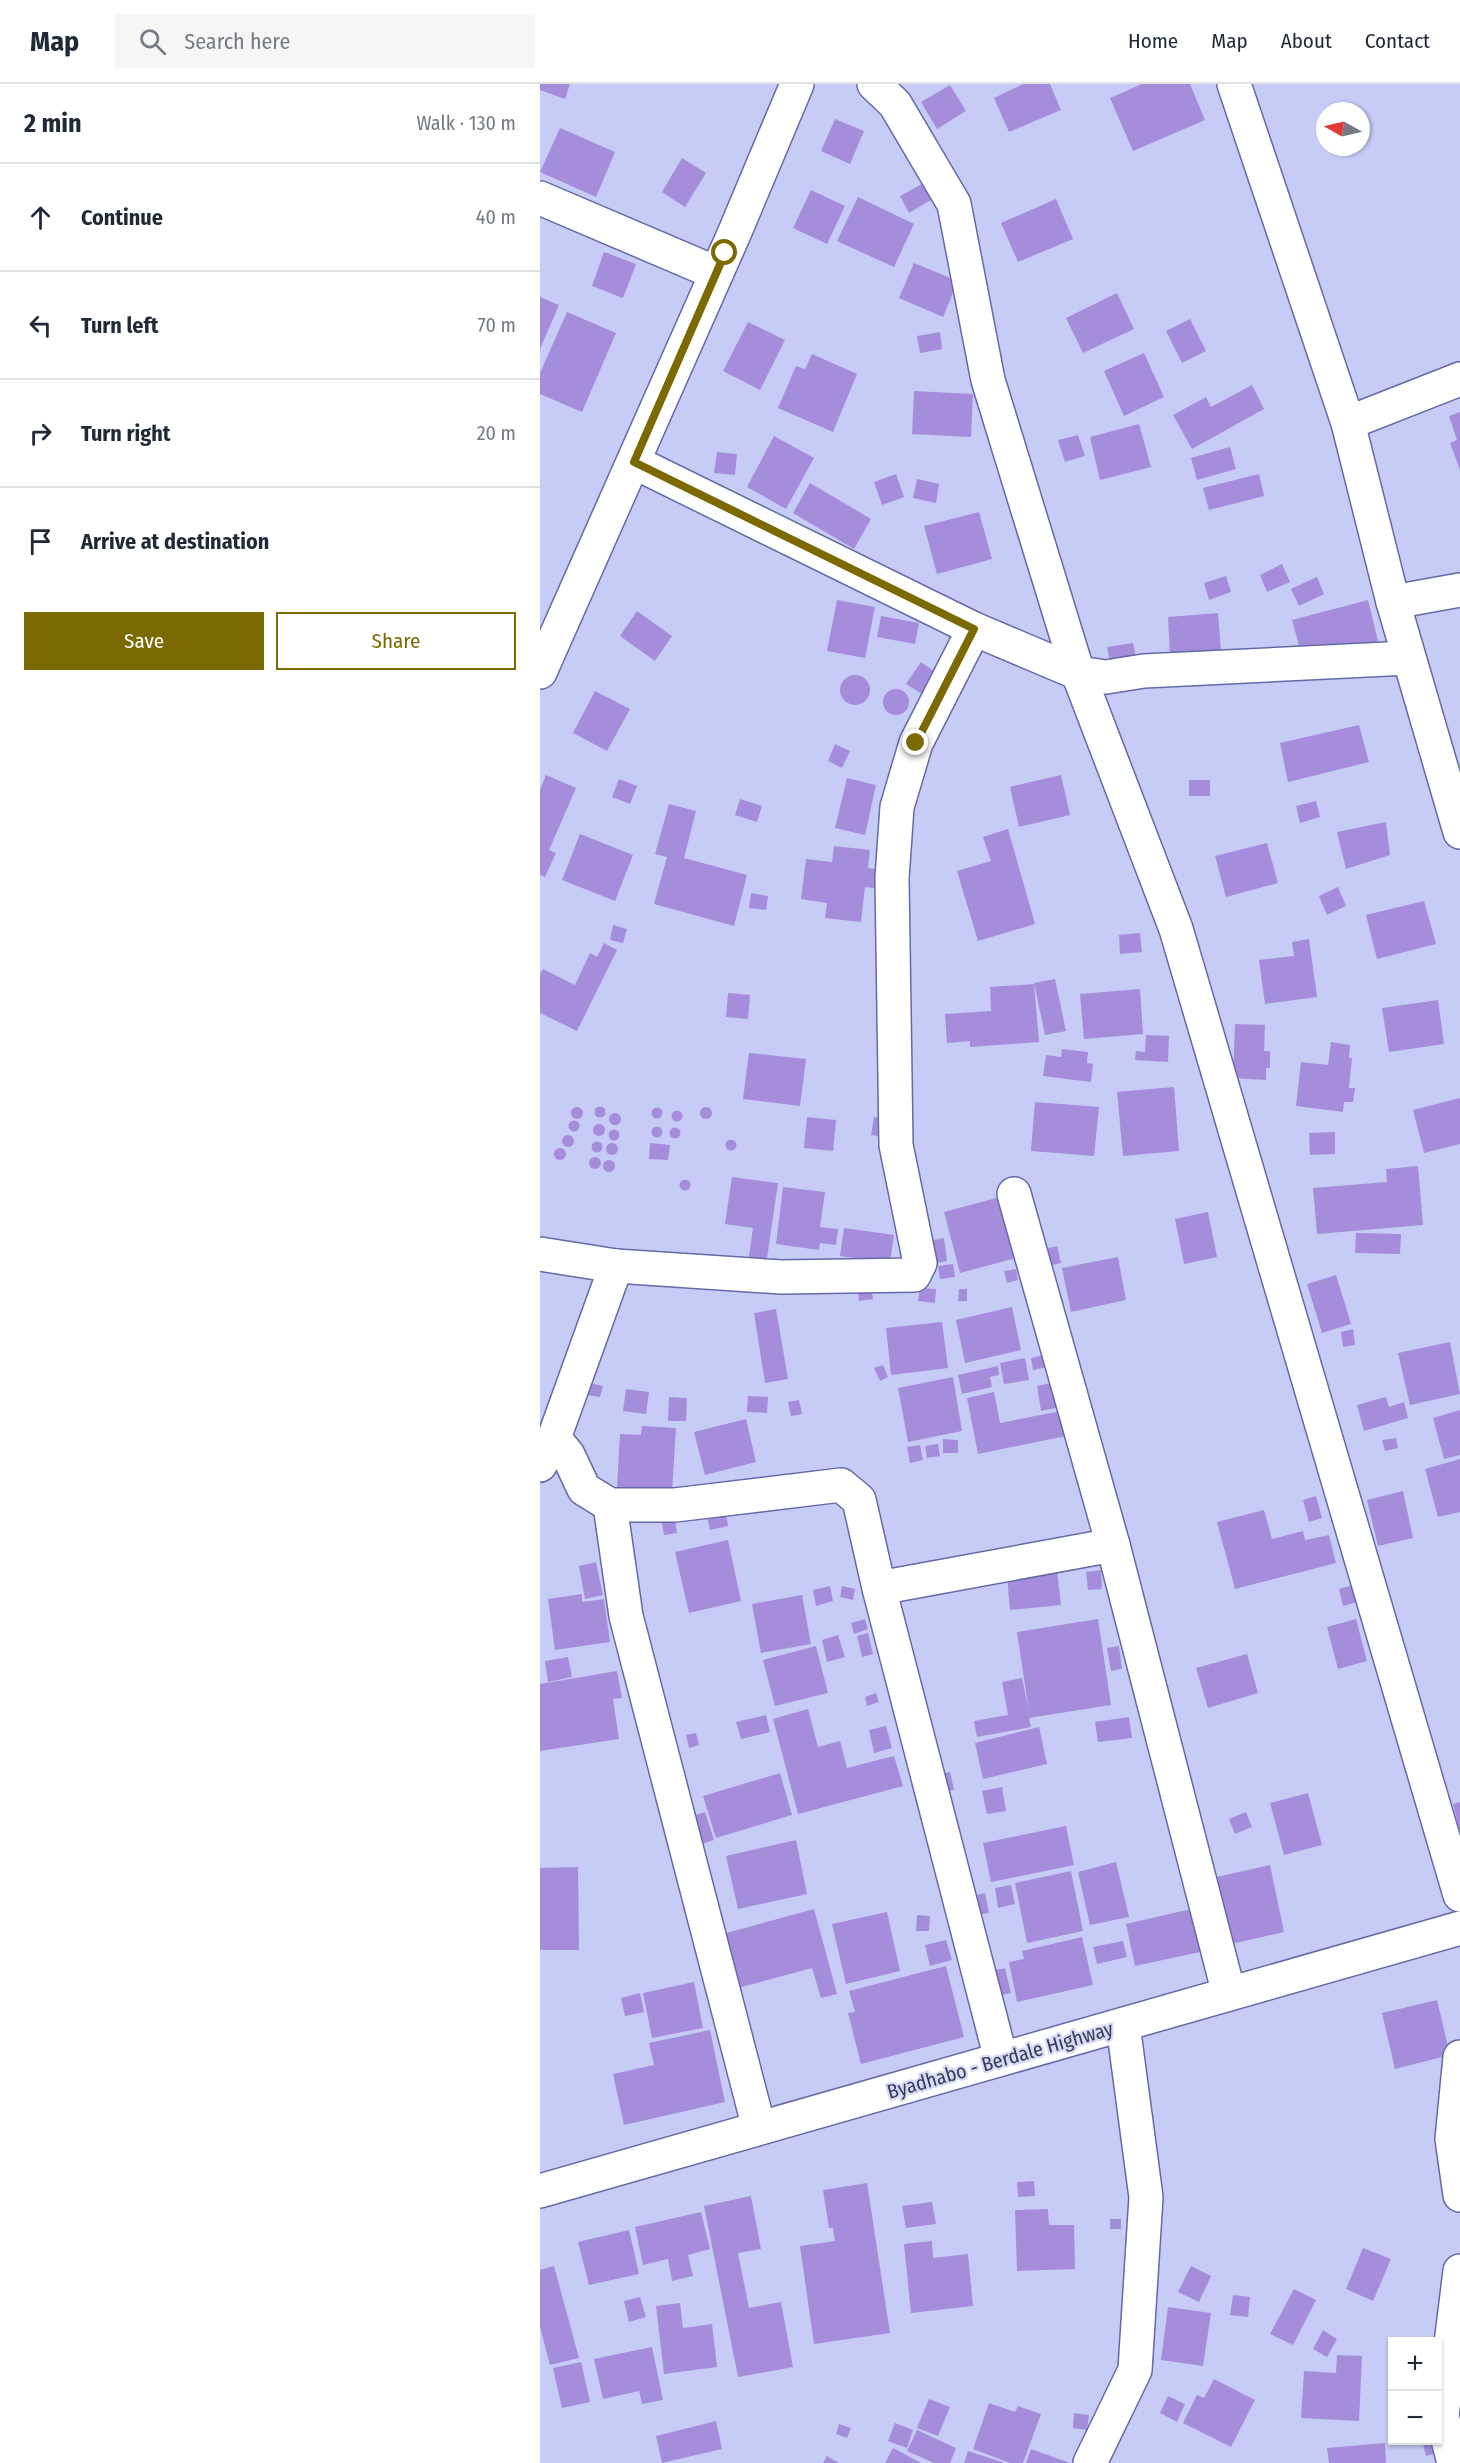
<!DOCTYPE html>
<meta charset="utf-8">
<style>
body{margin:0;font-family:"Fira Sans Condensed",sans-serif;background:#f6f6f7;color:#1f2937}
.controls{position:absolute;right:18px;bottom:18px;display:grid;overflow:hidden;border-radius:0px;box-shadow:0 2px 4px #0004}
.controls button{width:54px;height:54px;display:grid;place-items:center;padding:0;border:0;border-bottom:2px solid #e0e1e3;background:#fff;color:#1f2937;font:30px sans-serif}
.compass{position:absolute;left:776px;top:18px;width:54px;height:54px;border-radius:50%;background:#fff;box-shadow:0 2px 4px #0004;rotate:278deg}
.stop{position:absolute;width:18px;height:18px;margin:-14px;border:4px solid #7b6a01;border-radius:50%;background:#fff}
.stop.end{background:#7b6a01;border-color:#fff;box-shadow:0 2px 6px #0008}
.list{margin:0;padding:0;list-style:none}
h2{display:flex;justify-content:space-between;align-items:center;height:78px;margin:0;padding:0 24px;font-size:26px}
h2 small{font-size:20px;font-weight:400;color:#747a83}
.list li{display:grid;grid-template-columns:39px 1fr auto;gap:18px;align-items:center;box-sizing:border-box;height:108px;padding:0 24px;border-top:2px solid #e0e1e3}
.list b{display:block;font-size:22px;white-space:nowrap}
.list em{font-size:20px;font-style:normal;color:#747a83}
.actions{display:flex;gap:12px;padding:18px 24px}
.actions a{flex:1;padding:14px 0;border:2px solid #7b6a01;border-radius:0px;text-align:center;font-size:21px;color:#7b6a01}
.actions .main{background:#7b6a01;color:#fff}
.icon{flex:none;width:33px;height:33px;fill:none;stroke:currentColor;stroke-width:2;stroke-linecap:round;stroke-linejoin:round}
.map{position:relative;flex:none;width:920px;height:2379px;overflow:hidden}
header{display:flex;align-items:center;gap:36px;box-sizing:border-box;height:84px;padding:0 30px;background:#fff;border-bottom:2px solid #e0e1e3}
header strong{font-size:28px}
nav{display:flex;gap:33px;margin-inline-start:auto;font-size:21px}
.search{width:420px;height:54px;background:#f6f6f7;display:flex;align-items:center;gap:15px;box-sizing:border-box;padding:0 21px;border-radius:0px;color:#747a83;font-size:22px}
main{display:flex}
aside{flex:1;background:#fff}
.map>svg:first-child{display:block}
.building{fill:#a68ddc}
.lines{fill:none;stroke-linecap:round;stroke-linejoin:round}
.minor-casing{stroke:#636aa8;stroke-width:36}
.tertiary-casing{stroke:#636aa8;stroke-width:36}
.primary-casing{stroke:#636aa8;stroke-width:36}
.minor{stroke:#fff;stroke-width:33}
.tertiary{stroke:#fff;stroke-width:33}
.primary{stroke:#fff;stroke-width:33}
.route{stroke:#7b6a01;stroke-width:8}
.labels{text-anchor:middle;stroke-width:4.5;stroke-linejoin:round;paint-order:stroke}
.street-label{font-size:20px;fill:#363a56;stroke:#d6daf6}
</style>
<header>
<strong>Map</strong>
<div class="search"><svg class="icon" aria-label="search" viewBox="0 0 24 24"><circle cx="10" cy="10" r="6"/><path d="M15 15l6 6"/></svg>Search here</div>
<nav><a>Home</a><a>Map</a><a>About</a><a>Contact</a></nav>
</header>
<main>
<aside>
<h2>2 min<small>Walk · 130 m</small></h2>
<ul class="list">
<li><svg class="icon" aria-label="ahead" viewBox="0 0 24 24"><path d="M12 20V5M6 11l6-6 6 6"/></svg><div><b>Continue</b></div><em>40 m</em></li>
<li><svg class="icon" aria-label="left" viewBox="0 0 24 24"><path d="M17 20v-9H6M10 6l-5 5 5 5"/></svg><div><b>Turn left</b></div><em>70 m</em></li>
<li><svg class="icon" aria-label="right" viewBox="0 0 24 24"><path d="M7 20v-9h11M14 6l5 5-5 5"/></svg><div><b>Turn right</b></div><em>20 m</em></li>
<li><svg class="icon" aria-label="arrive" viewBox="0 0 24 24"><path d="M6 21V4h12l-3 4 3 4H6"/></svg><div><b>Arrive at destination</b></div></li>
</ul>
<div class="actions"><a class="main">Save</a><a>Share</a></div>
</aside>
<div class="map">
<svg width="920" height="2379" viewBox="0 0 920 2379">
<rect width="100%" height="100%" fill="#c6ccf6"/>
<!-- building -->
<g class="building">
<polygon points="0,0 30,0 25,15 0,6"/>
<polygon points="483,0 510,0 521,26 469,48 454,14"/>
<polygon points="602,0 650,0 665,36 593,67 570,14"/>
<polygon points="410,1 426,27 397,45 381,18"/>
<polygon points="295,35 324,47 310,80 281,67"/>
<polygon points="20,44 75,68 56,113 0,88"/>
<polygon points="142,74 166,89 145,123 122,108"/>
<polygon points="382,100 391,116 369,129 360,112"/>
<polygon points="271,106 305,122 287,160 253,144"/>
<polygon points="318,113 374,140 354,183 297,157"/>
<polygon points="516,115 533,155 478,178 461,139"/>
<polygon points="64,168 96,180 83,214 52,202"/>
<polygon points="374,179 418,197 403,233 359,214"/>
<polygon points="577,209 594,245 543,269 526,234"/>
<polygon points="0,213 19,221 0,265"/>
<polygon points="27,228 76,249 42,328 0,310 0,289"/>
<polygon points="650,235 666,267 642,279 626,247"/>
<polygon points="208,238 245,256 220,306 183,287"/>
<polygon points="400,248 402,265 380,269 377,252"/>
<polygon points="604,269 624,313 584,332 564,287"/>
<polygon points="272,270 317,290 293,348 238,324 256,282 265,285"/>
<polygon points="712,301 724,325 652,365 633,331 666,313 671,323"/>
<polygon points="374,307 433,310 431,353 372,350"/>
<polygon points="920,328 920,386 910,359 917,356 909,332"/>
<polygon points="599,340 611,383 560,396 550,353"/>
<polygon points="538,351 545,372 525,378 518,356"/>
<polygon points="234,352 274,374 246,425 207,403"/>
<polygon points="690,363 696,385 657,396 651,374"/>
<polygon points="177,368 197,370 195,391 174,389"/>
<polygon points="356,390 364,413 342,421 334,398"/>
<polygon points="719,390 724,412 669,426 663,404"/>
<polygon points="377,395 399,400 396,419 373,414"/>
<polygon points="270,399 331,435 314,465 253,429"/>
<polygon points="439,428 452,475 397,490 384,442"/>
<polygon points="742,480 750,498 727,508 720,491"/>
<polygon points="686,492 691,508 669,516 664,499"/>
<polygon points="777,493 784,510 759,522 751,505"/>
<polygon points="297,516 335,523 325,574 287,567"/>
<polygon points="828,516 838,557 763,576 752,536"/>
<polygon points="97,527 132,552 115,577 80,552"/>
<polygon points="678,529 681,568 630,572 628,533"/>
<polygon points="341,532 379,539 375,560 337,553"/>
<polygon points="593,559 598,584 572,588 567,563"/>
<polygon points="381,578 402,593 387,613 366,600"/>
<circle cx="315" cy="606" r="15"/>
<circle cx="356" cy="618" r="13"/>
<polygon points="55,607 90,625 67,667 33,649"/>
<polygon points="819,641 829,678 748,698 740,659"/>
<polygon points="295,660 310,667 302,684 288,677"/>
<polygon points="6,691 36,704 9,766 16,769 5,793 0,791 0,706"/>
<polygon points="521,691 530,731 479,743 470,703"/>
<polygon points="307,694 336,701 325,751 295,744"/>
<polygon points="79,695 97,702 90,720 72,713"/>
<rect x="649" y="696" width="21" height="16"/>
<polygon points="200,715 222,722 217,738 195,731"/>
<polygon points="776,717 780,733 760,739 756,722"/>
<polygon points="129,720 156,727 144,774 207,791 194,842 114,820 127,773 115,770"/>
<polygon points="846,738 850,771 806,785 797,748"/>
<polygon points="468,745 495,840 438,857 417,787 451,777 443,753"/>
<polygon points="40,750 93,771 75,817 22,796"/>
<polygon points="727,759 738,799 686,813 675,772"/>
<polygon points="294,762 330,766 328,784 343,786 341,805 325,803 321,838 285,834 287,819 261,815 266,775 292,778"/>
<polygon points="798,803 806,822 787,831 779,812"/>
<polygon points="211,809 228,812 226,826 209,824"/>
<polygon points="884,817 896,860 837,875 826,831"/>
<polygon points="73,841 87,845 83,859 70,856"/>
<polygon points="600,849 602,868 580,870 579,851"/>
<polygon points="769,855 777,913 725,920 719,876 754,872 752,858"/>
<polygon points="64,859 77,866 37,947 0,929 0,890 3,885 35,901 50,869 57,873"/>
<polygon points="515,895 526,947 505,951 494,899"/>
<polygon points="494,900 499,958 430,963 430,957 407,959 405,930 451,927 450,903"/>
<polygon points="600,905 603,950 544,955 540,910"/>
<polygon points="188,909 210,911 208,935 186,933"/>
<polygon points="898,916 904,960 849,968 842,924"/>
<polygon points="695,940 725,941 724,967 730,967 730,984 726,984 726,996 693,994"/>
<polygon points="606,951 629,952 628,978 595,976 596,967 605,968"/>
<polygon points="791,958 810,961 809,974 812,974 809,1004 815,1004 813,1018 804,1018 803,1028 756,1022 761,978 788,981"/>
<polygon points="522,965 548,968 547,979 553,980 551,998 503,992 506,971 521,973"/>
<polygon points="209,969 266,975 260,1022 203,1015"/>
<polygon points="634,1003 639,1067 583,1072 577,1008"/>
<polygon points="920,1014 920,1060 884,1069 873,1026"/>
<polygon points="495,1018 559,1023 554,1072 491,1067"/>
<circle cx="60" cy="1028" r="5.5"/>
<circle cx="166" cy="1029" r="6"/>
<circle cx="37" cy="1029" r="6"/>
<circle cx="117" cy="1029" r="5.5"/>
<circle cx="137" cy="1032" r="5.5"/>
<circle cx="75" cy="1035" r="6"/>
<polygon points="267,1033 296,1036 293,1067 264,1064"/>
<polygon points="334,1033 347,1035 344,1053 331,1051"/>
<circle cx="34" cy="1042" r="5.5"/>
<circle cx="59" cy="1046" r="6"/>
<circle cx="117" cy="1048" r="5.5"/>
<circle cx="135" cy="1049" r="5.5"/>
<circle cx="74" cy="1051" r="5.5"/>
<polygon points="795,1048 795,1070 770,1071 769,1049"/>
<circle cx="28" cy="1057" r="6"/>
<circle cx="191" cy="1061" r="5.5"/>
<circle cx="57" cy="1063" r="5.5"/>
<polygon points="110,1059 130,1061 128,1076 109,1075"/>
<circle cx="72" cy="1065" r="6"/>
<circle cx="20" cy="1070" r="6"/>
<circle cx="55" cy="1079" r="6"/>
<circle cx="69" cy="1082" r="6"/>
<polygon points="878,1082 883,1141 777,1150 773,1104 847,1098 846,1085"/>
<polygon points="192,1093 238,1099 226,1181 208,1179 213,1144 185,1140"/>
<circle cx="145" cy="1101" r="5.5"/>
<polygon points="243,1103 285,1108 280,1143 298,1145 296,1161 280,1159 279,1166 236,1160"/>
<polygon points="460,1113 476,1174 420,1189 404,1128"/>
<polygon points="668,1128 677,1173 644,1180 635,1135"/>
<polygon points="304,1144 354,1151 350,1179 300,1172"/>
<polygon points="816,1149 861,1150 860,1170 815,1169"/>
<polygon points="404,1154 407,1177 396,1179 393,1156"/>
<polygon points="517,1162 521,1179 504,1183 500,1166"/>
<polygon points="578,1173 586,1216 531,1228 522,1184"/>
<polygon points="413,1180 415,1193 400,1195 398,1182"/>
<polygon points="476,1185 478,1196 467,1199 464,1187"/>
<polygon points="796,1191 811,1240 782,1249 767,1200"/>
<polygon points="331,1203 333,1215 319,1217 318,1205"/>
<polygon points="380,1204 396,1205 395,1219 378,1217"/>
<polygon points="419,1205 427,1205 427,1217 418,1217"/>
<polygon points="472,1223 481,1266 425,1279 416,1236"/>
<polygon points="236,1225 248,1295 225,1299 214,1229"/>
<polygon points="402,1238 408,1284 351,1291 346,1244"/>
<polygon points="813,1245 815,1261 803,1263 801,1248"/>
<polygon points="910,1258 920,1310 870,1321 858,1269"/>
<polygon points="505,1271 508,1283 493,1286 491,1274"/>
<polygon points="485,1274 489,1296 464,1300 460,1279"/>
<polygon points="343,1281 348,1293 340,1297 334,1284"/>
<polygon points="458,1282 459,1291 450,1293 452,1303 422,1310 418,1291"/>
<polygon points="413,1293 422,1347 368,1358 358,1304"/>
<polygon points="516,1298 520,1323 501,1327 497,1302"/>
<polygon points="49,1299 63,1302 60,1313 47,1311"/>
<polygon points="86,1305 109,1308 106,1330 83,1327"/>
<polygon points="454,1308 460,1339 521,1327 526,1352 438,1370 427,1314"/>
<polygon points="208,1312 228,1313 227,1329 207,1328"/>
<polygon points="129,1313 147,1314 146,1337 128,1337"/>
<polygon points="846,1313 849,1323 864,1318 868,1334 824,1347 817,1321"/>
<polygon points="259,1316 262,1330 251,1332 248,1318"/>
<polygon points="920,1326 920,1371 904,1375 893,1334"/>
<polygon points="206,1335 216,1378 165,1391 154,1348"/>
<polygon points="102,1342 136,1344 132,1408 77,1404 80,1350 101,1351"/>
<polygon points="856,1354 858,1364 845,1367 842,1356"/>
<polygon points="403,1355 418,1356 418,1369 403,1369"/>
<polygon points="398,1360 400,1372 387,1374 385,1362"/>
<polygon points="380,1361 383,1376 370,1379 367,1363"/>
<polygon points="920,1375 920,1428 898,1433 885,1385"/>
<polygon points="863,1407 873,1454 838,1462 827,1416"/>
<polygon points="776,1412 782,1434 769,1438 763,1416"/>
<polygon points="185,1425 188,1442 170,1446 166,1428"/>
<polygon points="724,1426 732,1455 763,1447 765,1456 789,1451 796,1479 695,1505 677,1438"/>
<polygon points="135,1437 137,1449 124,1451 122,1439"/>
<polygon points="188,1456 201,1517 149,1529 135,1468"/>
<polygon points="56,1478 63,1511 45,1515 39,1482"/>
<polygon points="561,1486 562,1505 548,1506 546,1488"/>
<polygon points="517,1487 521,1521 470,1526 467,1492"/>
<polygon points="813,1501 817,1518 803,1522 799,1505"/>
<polygon points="290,1502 293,1517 276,1522 273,1506"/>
<polygon points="302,1502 315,1505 313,1516 300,1513"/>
<polygon points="42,1510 42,1518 64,1515 70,1558 15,1566 8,1515"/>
<polygon points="262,1511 271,1560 221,1569 212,1520"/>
<polygon points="325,1535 328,1545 314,1550 311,1539"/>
<polygon points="558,1535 571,1621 489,1634 491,1643 437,1653 434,1637 468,1631 462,1598 482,1594 489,1628 477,1548"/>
<polygon points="816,1535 827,1577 798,1585 787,1543"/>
<polygon points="328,1549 333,1570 322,1573 317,1552"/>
<polygon points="298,1551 305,1573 287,1578 282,1556"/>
<polygon points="276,1562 288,1609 235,1622 223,1576"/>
<polygon points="579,1562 582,1585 571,1587 567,1564"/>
<polygon points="707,1570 718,1609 668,1624 656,1584"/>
<polygon points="28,1573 32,1593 8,1598 5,1577"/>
<polygon points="77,1587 82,1614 73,1615 79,1655 0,1667 0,1600"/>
<polygon points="336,1609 339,1618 327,1622 325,1613"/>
<polygon points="268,1625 278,1663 300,1657 307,1684 354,1672 363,1702 258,1730 233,1635"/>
<polygon points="226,1631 230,1648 201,1655 196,1638"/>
<polygon points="589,1633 592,1654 558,1658 555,1638"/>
<polygon points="346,1642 352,1664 334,1669 329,1646"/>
<polygon points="499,1643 507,1680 443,1695 435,1659"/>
<polygon points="156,1649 159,1661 149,1664 146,1651"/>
<polygon points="410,1688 414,1706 400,1708 397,1691"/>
<polygon points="240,1689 252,1731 176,1754 163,1712"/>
<polygon points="462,1703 466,1727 447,1730 442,1707"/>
<polygon points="768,1709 782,1761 744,1771 730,1719"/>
<polygon points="920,1718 920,1745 919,1745 913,1720"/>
<polygon points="165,1728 174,1756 152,1763 143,1735"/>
<polygon points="706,1728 712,1743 695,1750 689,1735"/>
<polygon points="526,1742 534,1781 451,1798 443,1759"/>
<polygon points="256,1756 267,1810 198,1825 186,1772"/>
<polygon points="576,1778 589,1833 550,1841 538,1788"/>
<polygon points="730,1781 744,1848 691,1860 677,1793"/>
<polygon points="38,1783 39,1866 0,1866 0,1784"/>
<polygon points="531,1787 543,1847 487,1859 475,1799"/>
<polygon points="471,1801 475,1820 458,1824 455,1804"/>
<polygon points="445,1809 449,1829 437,1831 433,1812"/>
<polygon points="274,1825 297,1910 281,1914 272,1884 194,1905 179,1851"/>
<polygon points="651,1825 660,1868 595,1882 586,1840"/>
<polygon points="347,1828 360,1887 306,1900 292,1840"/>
<polygon points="377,1831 390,1832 389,1847 376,1847"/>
<polygon points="542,1853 553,1901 477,1918 469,1878 484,1875 482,1867"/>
<polygon points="406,1856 412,1876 390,1882 385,1861"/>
<polygon points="583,1857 587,1873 557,1880 553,1863"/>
<polygon points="406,1882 424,1953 321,1980 308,1929 315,1928 309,1907"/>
<polygon points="465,1884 471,1909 454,1913 448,1888"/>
<polygon points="154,1898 163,1944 112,1954 103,1909"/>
<polygon points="100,1909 104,1928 85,1932 81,1914"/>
<polygon points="897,1916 910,1971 855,1985 842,1929"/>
<polygon points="170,1946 185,2018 84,2041 73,1990 114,1981 109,1959"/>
<polygon points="494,2097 495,2112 478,2113 477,2098"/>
<polygon points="327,2099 350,2249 274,2260 260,2162 295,2157 293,2144 289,2144 283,2106"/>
<polygon points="211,2112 221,2165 198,2169 209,2224 241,2218 253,2283 198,2293 164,2122"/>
<polygon points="392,2118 396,2140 366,2144 362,2122"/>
<polygon points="508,2125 509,2141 534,2141 535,2185 477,2187 475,2126"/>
<polygon points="161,2128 170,2165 148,2171 153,2192 132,2197 128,2175 103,2181 95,2143"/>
<rect x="570" y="2135" width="11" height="10"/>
<polygon points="89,2146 99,2190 49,2201 38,2158"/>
<polygon points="392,2157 393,2174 428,2170 433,2222 371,2229 364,2160"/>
<polygon points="823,2164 851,2175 833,2217 806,2205"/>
<polygon points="14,2182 39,2274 10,2281 0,2243 0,2186"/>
<polygon points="651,2182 671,2192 659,2218 638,2208"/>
<polygon points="754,2205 776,2216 753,2261 730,2250"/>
<polygon points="693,2211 710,2213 708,2233 690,2231"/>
<polygon points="100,2213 106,2233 89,2238 84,2217"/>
<polygon points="140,2219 143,2244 172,2240 177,2283 124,2290 116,2222"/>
<polygon points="628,2223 671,2229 663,2282 621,2276"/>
<polygon points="783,2246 797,2255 787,2273 773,2265"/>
<polygon points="112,2263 123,2316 102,2320 99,2307 63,2315 54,2275"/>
<polygon points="797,2271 822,2272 819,2337 761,2334 764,2287 796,2289"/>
<polygon points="41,2278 50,2318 22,2324 13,2284"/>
<polygon points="674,2295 715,2316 691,2363 643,2339 657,2311 664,2314"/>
<polygon points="628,2312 645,2320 637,2338 620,2329"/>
<polygon points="389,2315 410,2323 398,2352 377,2344"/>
<polygon points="449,2319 475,2328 478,2322 501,2330 483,2379 470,2379 433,2365"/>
<polygon points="534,2329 549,2331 547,2346 533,2344"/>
<polygon points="176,2337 182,2365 122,2379 116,2352"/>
<polygon points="355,2339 373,2346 367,2364 348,2357"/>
<polygon points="299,2340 311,2344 307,2354 296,2350"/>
<polygon points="377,2346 416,2364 410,2379 394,2379 367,2367"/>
<polygon points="882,2356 895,2356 897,2369 886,2372"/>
<polygon points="845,2359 846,2379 789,2379 787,2364"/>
<polygon points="353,2364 381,2379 345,2379"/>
<polygon points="491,2365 530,2379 486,2379"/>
<polygon points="428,2367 465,2379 424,2379"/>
<polygon points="287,2372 299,2379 283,2379"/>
</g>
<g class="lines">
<!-- minor casing -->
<g class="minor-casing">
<g id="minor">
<polyline points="334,0 355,20 414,120 448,296 538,589 636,845 920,1811"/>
<polyline points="694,0 808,339 853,518 920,748"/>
<polyline points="0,114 176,189"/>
<polyline points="808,339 920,295"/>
<polyline points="853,518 920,506"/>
<polyline points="434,545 538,589 566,593 604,587 868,574"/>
<polyline points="474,1110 573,1461 689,1910"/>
<polyline points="0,1170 76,1182 14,1354 28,1371 44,1405 70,1421 135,1421 301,1401 319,1416 339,1504 461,1975"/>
<polyline points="76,1182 241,1193 374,1191 380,1179 356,1061 352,794 357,723 376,659 434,545 94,378"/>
<polyline points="0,1381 14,1354"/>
<polyline points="70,1421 86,1532 219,2044"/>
<polyline points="339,1504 573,1461"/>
<polyline points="920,1973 912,2055 920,2111"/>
<polyline points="550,2379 595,2286 606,2113 583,1941"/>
<polyline points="914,2379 902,2332 920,2187"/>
</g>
</g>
<!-- tertiary casing -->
<g class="tertiary-casing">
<polyline id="tertiary" points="0,588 194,150 257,0"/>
</g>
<!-- primary casing -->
<g class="primary-casing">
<polyline id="primary" points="0,2107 920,1844"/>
</g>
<!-- minor -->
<use href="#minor" class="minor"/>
<!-- tertiary -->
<use href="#tertiary" class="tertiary"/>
<!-- primary -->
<use href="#primary" class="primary"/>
</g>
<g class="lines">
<!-- route -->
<polyline class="route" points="185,169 94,378 434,545 376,659"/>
</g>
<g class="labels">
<!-- street labels -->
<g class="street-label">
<text transform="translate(460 1976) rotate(-16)" y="7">Byadhabo - Berdale Highway</text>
</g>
</g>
</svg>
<div class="controls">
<button>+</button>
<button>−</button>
</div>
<svg class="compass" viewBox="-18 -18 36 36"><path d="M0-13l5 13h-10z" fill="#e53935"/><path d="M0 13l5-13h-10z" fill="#747a83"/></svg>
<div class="stop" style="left:185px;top:169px"></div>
<div class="stop end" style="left:376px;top:659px"></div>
</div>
</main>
